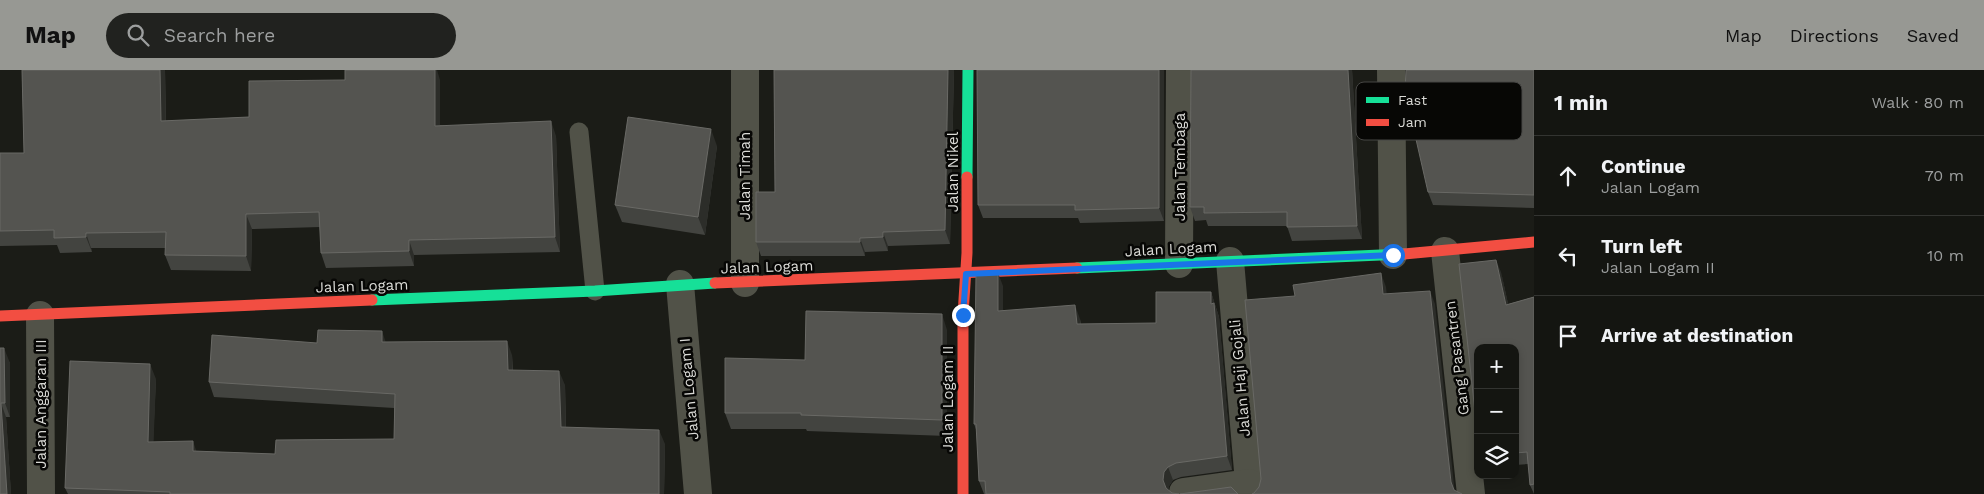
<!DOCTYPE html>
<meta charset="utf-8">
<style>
body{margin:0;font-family:"Work Sans",sans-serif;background:#21221f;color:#f1f3f6}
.controls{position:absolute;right:15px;bottom:15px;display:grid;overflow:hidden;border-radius:10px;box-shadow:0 2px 8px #0003}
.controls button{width:45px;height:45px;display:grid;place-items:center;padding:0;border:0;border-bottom:1px solid #333431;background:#141511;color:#f1f3f6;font:25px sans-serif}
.stop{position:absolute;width:15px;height:15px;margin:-11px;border:4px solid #1a73e8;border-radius:50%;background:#fff}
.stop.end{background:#1a73e8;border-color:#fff;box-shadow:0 1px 5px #0008}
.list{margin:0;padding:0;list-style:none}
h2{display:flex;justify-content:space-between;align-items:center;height:65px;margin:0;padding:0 20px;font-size:21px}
h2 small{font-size:16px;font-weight:400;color:#9d9f9f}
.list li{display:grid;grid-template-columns:32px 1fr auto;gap:15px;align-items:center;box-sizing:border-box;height:80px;padding:0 20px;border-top:1px solid #333431}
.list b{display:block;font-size:19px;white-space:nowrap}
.list p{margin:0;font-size:16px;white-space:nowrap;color:#9d9f9f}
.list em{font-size:16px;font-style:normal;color:#9d9f9f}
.icon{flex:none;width:28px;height:28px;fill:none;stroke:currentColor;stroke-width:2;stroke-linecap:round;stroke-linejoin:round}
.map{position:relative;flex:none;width:1534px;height:424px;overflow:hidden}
header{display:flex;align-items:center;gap:30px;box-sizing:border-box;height:70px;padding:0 25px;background:#979893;color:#111}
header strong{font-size:24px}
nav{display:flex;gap:28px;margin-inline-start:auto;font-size:18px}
.search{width:350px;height:45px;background:#21221f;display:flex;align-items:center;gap:12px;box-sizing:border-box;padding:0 18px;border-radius:28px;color:#9d9f9f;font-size:19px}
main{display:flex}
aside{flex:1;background:#141511}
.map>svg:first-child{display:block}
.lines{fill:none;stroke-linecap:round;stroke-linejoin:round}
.lane{stroke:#515248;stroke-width:19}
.street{stroke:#515248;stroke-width:28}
.fast{stroke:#16e098;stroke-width:11}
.jam{stroke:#f24e42;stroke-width:11}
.wall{fill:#434440}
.shaded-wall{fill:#2c2d29}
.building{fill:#545450;stroke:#696965}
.route{stroke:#1a73e8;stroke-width:6}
.labels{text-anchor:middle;stroke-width:5;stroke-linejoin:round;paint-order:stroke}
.street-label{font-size:15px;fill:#dadad6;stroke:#070705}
.key{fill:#070705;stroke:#464644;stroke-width:1}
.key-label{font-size:14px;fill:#dadad6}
</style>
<header>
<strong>Map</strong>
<div class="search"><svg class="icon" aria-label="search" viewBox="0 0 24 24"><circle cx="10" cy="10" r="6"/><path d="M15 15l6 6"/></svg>Search here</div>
<nav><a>Map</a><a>Directions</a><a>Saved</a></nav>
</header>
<main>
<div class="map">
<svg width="1534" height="424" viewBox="0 0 1534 424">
<rect width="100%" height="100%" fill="#1b1c17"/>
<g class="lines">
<!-- lane -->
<polyline class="lane" points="579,62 595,221"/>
<!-- street -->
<g class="street">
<polyline points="1391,0 1393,185"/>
<polyline points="1445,181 1471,424"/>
<polyline points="1230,191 1250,424"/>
<polyline points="1179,194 1180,0"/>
<polyline points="745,213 745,0"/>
<polyline points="680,214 698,424"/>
<polyline points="40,245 41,424"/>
<polyline points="1183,422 1249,413"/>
</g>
<!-- fast -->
<g class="fast">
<polyline points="967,107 968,0"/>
<polyline points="1077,198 1404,184"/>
<polyline points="372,230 595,221 715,213"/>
</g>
<!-- jam -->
<g class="jam">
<polyline points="1404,184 1534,172"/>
<polyline points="715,213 1077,198"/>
<polyline points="0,246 372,230"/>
<polyline points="963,424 963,245 967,183 967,107"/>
</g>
</g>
<!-- wall -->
<g class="wall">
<polygon points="22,0 165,0 166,51 249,47 440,10 440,55 556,66 560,182 414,185 414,196 326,198 321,183 320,157 252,159 251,201 171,200 165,185 166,178 91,178 92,182 60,183 57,175 0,176 0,83 24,83"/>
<polygon points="774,0 954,0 950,174 888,176 888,181 865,182 865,186 761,186 756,172 775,122"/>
<polygon points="977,0 1164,0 1164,151 1080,153 1078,148 983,148 978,135"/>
<polygon points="1352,0 1362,169 1292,171 1287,156 1208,156 1206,150 1195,151 1190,137"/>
<polygon points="1534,0 1534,138 1433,135 1428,122"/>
<polygon points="717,76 705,165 622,152 615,135"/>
<polygon points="1501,202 1508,234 1534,227 1534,424 1530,415 1528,394 1515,395 1515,278"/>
<polygon points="1003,216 1003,240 1080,249 1081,254 1156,253 1211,222 1219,247 1232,400 1181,407 1173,410 1169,416 1168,420 1172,423 1179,424 984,424 979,411 977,362 974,354"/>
<polygon points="947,260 947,366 807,361 806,359 731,359 725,343 805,290"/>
<polygon points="386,272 512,285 513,300 565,315 566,357 665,374 664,424 68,424 65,418 156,309 153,372 196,381 275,384 394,369 394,338 214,327 209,312 317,273"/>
<polygon points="0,278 10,293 10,347 6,347 11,424 0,424"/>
</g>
<!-- shaded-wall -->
<g class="shaded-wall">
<polygon points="160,0 165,0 166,66 161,51"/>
<polygon points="435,0 437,0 440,10 440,71 435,56"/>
<polygon points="948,0 954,0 950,174 945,160"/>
<polygon points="1159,0 1164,0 1164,151 1159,138"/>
<polygon points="1348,0 1352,0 1362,169 1357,156"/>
<polygon points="551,51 556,66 560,182 555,167"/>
<polygon points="711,59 717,76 705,165 698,147"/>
<polygon points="246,144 252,159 251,201 246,186"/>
<polygon points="883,162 888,176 888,181 883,167"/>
<polygon points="86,163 91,178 92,182 86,167"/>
<polygon points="860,168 865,182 865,186 860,172"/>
<polygon points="409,170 414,185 414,196 409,181"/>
<polygon points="1496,190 1501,202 1511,247 1506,235"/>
<polygon points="998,203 1003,216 1003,254 998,241"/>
<polygon points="1381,203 1386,217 1388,237 1383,224"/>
<polygon points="1430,221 1435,234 1455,424 1451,412"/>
<polygon points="1211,222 1219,247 1232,400 1227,386 1211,234"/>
<polygon points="1075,235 1080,249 1082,268 1077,254"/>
<polygon points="942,244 947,260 947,366 942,350"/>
<polygon points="382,261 387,276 382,272"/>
<polygon points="507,271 512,285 513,314 508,300"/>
<polygon points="4,278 10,293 10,347 5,333"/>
<polygon points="150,294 156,309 153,386 148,372"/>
<polygon points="559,301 565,315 566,371 561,357"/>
<polygon points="1,333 6,347 11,424 7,424"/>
<polygon points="659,360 665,374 664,424 659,424"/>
<polygon points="193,371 198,386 193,381"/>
<polygon points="1168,397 1173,410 1169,416 1168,424 1163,410 1164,402"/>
</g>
<!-- building -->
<g class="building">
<polygon points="22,0 160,0 161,51 249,47 249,11 345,10 345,0 435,0 435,56 551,51 555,167 409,170 409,181 321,183 319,142 246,144 246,186 165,185 166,162 86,163 86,167 54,168 54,160 0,161 0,83 24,83"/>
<polygon points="774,0 948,0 945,160 883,162 883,167 860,168 860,172 756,172 756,122 775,122"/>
<polygon points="977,0 1159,0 1159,138 1075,140 1075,135 978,135"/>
<polygon points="1191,0 1348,0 1357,156 1287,157 1287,142 1204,143 1204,137 1190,137"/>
<polygon points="1406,0 1534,0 1534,125 1428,122 1405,21"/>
<polygon points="628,47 711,59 698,147 615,135"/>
<polygon points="1496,190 1506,235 1534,227 1534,414 1530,415 1527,382 1515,383 1515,278 1478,278 1478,370 1459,194"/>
<polygon points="998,203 998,241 1075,235 1077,254 1156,253 1156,222 1211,222 1211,234 1214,233 1227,386 1176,393 1168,397 1164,402 1163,410 1166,418 1172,423 1179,424 986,424 985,411 979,411 976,354 974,354 976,204"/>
<polygon points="1381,203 1383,224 1430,221 1451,412 1454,420 1462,424 1252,424 1254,423 1259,417 1261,409 1245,230 1295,226 1293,215"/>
<polygon points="806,241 942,244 942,350 801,345 801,343 725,343 725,288 805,290"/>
<polygon points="318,260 382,261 382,272 507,271 508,300 559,301 561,357 659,360 659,424 170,424 170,422 65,418 70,291 150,294 148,372 193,371 193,381 275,384 276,370 394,369 395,324 209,312 212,265 317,273"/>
<polygon points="0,278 4,278 5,333 1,333 7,424 0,424"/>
<polygon points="1231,417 1238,424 1180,424"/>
</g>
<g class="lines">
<!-- route -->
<polyline class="route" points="963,245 966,204 1393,185"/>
</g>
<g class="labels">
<!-- street labels -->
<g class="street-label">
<text transform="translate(1180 97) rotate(-90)" y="5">Jalan Tembaga</text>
<text transform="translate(953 102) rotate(-90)" y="5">Jalan Nikel</text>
<text transform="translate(745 106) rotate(-90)" y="5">Jalan Timah</text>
<text transform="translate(1171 179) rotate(-3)" y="5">Jalan Logam</text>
<text transform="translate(767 197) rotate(-2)" y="5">Jalan Logam</text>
<text transform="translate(362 216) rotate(-2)" y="5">Jalan Logam</text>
<text transform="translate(1457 288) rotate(-97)" y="5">Gang Pasantren</text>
<text transform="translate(1240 308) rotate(-95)" y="5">Jalan Haji Gojali</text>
<text transform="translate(689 319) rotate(-95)" y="5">Jalan Logam I</text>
<text transform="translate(948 329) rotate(-90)" y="5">Jalan Logam II</text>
<text transform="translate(41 334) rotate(-90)" y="5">Jalan Anggaran III</text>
</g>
</g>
<!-- legend -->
<rect x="1356" y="12" width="166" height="58" rx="8" class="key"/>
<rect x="1366" y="27" width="23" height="6" fill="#16e098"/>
<rect x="1366" y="49" width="23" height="7" fill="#f24e42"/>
<g class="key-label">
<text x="1398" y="35">Fast</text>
<text x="1398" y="57">Jam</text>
</g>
</svg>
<div class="controls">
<button>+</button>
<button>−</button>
<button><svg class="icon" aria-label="layers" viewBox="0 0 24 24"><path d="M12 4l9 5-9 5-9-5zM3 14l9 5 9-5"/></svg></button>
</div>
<div class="stop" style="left:1393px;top:185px"></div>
<div class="stop end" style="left:963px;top:245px"></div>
</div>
<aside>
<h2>1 min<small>Walk · 80 m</small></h2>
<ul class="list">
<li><svg class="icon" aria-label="ahead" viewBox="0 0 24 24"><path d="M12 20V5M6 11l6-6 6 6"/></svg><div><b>Continue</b><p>Jalan Logam</p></div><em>70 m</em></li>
<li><svg class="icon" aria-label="left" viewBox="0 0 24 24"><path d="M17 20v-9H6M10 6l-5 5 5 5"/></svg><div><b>Turn left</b><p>Jalan Logam II</p></div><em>10 m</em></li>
<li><svg class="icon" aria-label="arrive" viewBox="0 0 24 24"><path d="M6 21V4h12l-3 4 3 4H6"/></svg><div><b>Arrive at destination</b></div></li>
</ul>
</aside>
</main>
